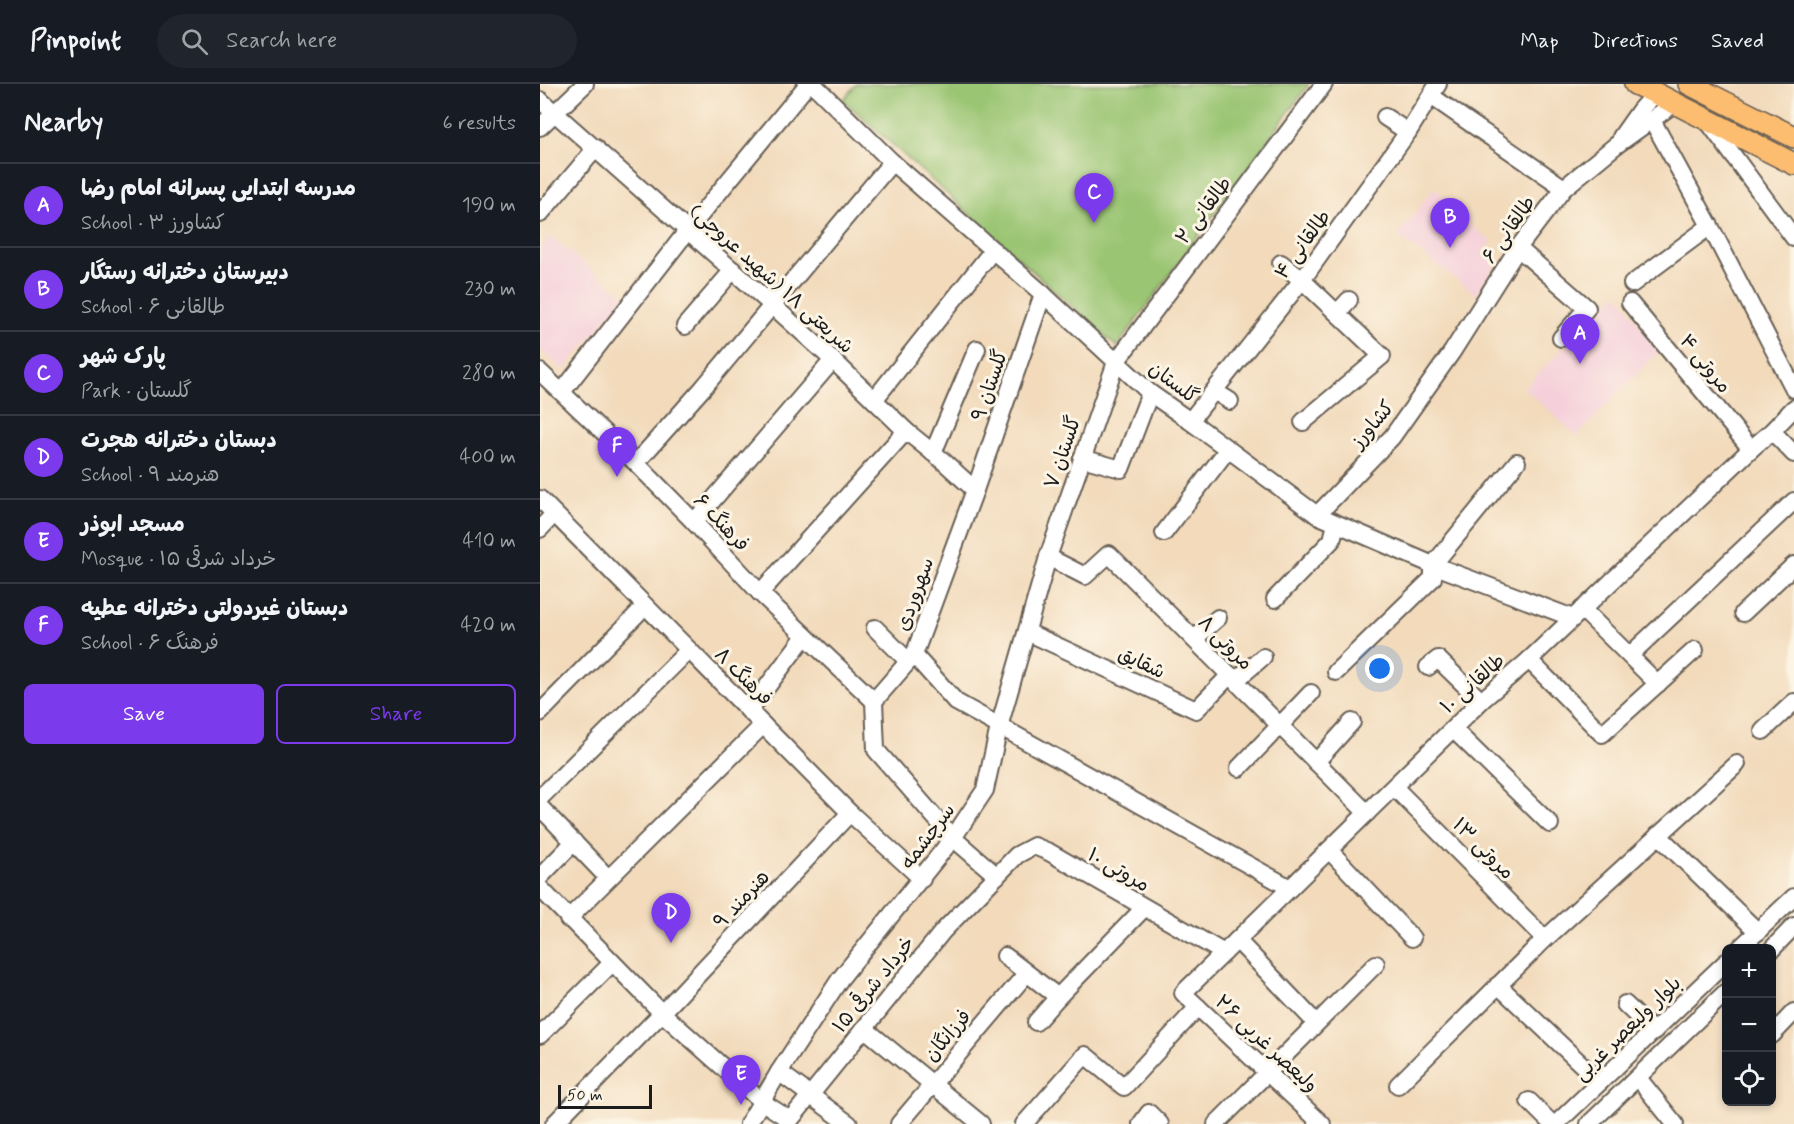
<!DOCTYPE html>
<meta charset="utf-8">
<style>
body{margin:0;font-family:Mynerve,"Playpen Sans Arabic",sans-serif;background:#20242c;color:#f1f3f6}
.controls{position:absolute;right:18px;bottom:18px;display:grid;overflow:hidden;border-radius:9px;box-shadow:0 3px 9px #0003}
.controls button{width:54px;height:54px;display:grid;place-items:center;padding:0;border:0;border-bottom:2px solid #363941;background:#171b24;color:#f1f3f6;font:30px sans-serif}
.scale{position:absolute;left:18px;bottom:15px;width:94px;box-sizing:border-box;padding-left:6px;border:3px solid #1c1c1c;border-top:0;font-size:16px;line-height:21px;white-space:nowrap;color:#1c1c1c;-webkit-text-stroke:4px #fcf5e5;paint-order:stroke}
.you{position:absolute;left:840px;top:585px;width:21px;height:21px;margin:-15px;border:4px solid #fff;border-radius:50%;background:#1a73e8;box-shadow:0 0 0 9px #1a73e833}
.badge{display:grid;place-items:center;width:39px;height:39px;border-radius:50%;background:#7c3aed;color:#fff;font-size:20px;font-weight:700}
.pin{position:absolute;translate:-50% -50px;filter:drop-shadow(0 2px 3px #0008)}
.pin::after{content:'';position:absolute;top:32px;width:21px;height:18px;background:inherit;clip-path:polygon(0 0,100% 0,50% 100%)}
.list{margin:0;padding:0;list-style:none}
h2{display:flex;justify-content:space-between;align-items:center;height:78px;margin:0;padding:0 24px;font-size:26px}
h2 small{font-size:20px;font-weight:400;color:#9ea1a6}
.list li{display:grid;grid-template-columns:39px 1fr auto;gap:18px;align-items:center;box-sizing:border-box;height:84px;padding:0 24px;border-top:2px solid #363941}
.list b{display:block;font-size:22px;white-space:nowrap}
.list p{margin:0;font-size:20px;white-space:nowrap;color:#9ea1a6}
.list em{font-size:20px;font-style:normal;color:#9ea1a6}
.actions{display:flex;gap:12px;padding:18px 24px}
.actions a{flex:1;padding:14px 0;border:2px solid #7c3aed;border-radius:9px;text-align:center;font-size:21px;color:#7c3aed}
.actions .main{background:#7c3aed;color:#fff}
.icon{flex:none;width:33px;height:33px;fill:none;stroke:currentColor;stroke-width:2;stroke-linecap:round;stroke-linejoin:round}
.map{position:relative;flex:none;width:1254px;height:1040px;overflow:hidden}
header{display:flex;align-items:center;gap:36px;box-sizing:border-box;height:84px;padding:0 30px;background:#171b24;border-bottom:2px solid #363941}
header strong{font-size:28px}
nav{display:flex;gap:33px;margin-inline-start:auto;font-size:21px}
.search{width:420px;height:54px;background:#20242c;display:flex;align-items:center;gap:15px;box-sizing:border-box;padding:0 21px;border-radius:33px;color:#9ea1a6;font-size:22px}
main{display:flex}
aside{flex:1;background:#171b24}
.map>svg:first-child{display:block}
.built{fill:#f5cfda}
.green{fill:#9ac572;stroke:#5b7047;stroke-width:1.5}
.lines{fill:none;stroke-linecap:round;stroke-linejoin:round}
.minor-casing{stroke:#675e54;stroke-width:20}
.major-casing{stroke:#675e54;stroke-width:24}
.minor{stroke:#fff;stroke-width:16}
.major{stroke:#fcbd6f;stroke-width:21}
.labels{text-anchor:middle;stroke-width:6;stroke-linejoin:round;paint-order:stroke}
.street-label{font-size:20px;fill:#1c1c1c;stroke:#fcf5e5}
</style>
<header>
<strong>Pinpoint</strong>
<div class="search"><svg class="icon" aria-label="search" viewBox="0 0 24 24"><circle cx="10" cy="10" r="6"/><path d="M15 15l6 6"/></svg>Search here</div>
<nav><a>Map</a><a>Directions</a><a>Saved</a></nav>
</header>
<main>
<aside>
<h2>Nearby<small>6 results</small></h2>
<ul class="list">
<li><span class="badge">A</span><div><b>مدرسه ابتدایی پسرانه امام رضا</b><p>School · کشاورز ۳</p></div><em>190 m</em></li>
<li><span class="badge">B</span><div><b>دبیرستان دخترانه رستگار</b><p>School · طالقانی ۶</p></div><em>230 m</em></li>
<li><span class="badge">C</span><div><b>پارک شهر</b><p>Park · گلستان</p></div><em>280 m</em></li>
<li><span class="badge">D</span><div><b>دبستان دخترانه هجرت</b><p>School · هنرمند ۹</p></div><em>400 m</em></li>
<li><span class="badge">E</span><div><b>مسجد ابوذر</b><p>Mosque · ۱۵ خرداد شرقی</p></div><em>410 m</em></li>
<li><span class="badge">F</span><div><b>دبستان غیردولتی دخترانه عطیه</b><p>School · فرهنگ ۶</p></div><em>420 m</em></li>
</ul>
<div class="actions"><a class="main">Save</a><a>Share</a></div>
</aside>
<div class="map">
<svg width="1254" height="1040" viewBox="0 0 1254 1040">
<rect width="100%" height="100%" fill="#fcf5e5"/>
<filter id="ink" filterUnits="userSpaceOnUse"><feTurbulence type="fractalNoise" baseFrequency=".0167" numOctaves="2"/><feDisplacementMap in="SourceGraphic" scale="12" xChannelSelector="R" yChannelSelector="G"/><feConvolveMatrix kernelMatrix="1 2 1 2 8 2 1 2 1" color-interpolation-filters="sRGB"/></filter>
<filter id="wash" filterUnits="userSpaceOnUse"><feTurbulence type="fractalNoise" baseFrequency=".008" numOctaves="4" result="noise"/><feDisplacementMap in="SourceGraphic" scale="24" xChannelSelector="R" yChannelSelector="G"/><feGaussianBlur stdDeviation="1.35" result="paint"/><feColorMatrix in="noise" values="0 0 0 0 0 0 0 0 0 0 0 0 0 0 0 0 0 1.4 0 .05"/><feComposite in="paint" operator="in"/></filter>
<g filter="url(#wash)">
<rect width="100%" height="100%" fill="#f2dabb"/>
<!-- built -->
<g class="built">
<polygon points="894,104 931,135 928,140 951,157 941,170 956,179 936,210 858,152"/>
<polygon points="10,152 86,213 23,286 0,265 0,164"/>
<polygon points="1078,209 1118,268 1037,352 984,304"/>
</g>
<!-- green -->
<polygon class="green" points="316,0 769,0 577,263 303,16"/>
</g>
<g filter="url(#ink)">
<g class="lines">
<!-- minor casing -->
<g class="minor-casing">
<g id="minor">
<polyline points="273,0 352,78 503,210 610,309 650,337 777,431 893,481 1033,534"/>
<polyline points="891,12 1024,104"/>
<polyline points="0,16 232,221 293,276 366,347 402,376 435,406"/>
<polyline points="845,33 868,48"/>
<polyline points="1112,36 1170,142 1254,305"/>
<polyline points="1167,36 1254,154"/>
<polyline points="0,43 45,0"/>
<polyline points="1081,53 1100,26 1115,9"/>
<polyline points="0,130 56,64"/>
<polyline points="978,164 1047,224 1021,254"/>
<polyline points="741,179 762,196 842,272 763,338"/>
<polyline points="1092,200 1170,142"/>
<polyline points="1090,219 1211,365"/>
<polyline points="797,229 809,216"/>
<polyline points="145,242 193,186"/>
<polyline points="0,288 96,379 154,438 220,509 334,617"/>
<polyline points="674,307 690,317"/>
<polyline points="22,308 148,146 268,0"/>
<polyline points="334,316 453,166"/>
<polyline points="650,337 762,196 868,48 898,0"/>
<polyline points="1232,347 1254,370"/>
<polyline points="393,369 437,265"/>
<polyline points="542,374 581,385 610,309"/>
<polyline points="96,379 163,304 352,78"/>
<polyline points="0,415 310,729 382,795"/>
<polyline points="777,431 852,353 912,268 978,164 1024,104 1075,62 1135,19"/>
<polyline points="154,438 293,276"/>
<polyline points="0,445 14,430"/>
<polyline points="624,449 688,365"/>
<polyline points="508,473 545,492 569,470 827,729"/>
<polyline points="220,509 366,347"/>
<polyline points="735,515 792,456 796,440"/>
<polyline points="1042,525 1118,600"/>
<polyline points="1203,529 1254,481"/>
<polyline points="335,544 368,577"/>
<polyline points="487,548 656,626 690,591"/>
<polyline points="654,555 678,534"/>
<polyline points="374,571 416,618 750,804"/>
<polyline points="1090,571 1254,417"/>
<polyline points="989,576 1062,650 1155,566"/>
<polyline points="888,583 898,575 941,617"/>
<polyline points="796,588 893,494 893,481 977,378"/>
<polyline points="695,597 723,573"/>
<polyline points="334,617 374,571 435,406 503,210"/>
<polyline points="334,617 336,666 413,754 457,792"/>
<polyline points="209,627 265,552"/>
<polyline points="0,629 105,522"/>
<polyline points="913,645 1010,740"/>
<polyline points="1223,647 1254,618"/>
<polyline points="776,678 812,638"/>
<polyline points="699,684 771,609"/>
<polyline points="854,703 1005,855"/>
<polyline points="0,714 149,566"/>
<polyline points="0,723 68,794"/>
<polyline points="1118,751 1218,848"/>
<polyline points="789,766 872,854"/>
<polyline points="0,793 34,758"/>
<polyline points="0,804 122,929 221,1017 250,1036"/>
<polyline points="28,835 223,641"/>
<polyline points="697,856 776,939"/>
<polyline points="1200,864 1254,813"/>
<polyline points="1232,865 1254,842"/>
<polyline points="465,872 518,913 604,824"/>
<polyline points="958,901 1060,998"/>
<polyline points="1085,920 1114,948"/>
<polyline points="496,938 518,913"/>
<polyline points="325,945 441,1040"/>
<polyline points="0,951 72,879"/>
<polyline points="1232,951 1254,928"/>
<polyline points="239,988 309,1040"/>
<polyline points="1098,994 1135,1040"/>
<polyline points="858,1001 1005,855 1197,680"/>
<polyline points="989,1017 1012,1040"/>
<polyline points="14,1040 122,929 310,729"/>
<polyline points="208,1040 239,988 300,895 413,754 445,706 459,643 508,473 576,278 784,0"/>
<polyline points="247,1040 403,847 477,771 494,762 509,768 684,869"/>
<polyline points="359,1040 486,890"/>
<polyline points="484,1040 545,971 584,1003 658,923"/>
<polyline points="601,1040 609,1029 620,1040"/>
<polyline points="676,1040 836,880"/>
<polyline points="782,1040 643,909 941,617 989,576 1211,365 1232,347 1254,324"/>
<polyline points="1016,1040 1186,878"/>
<polyline points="1049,1040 1186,908"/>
</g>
</g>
<!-- major casing -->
<g class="major-casing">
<g id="major">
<polyline points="1095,0 1115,9 1254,80"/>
<polyline points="1149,0 1254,53"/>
</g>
</g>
<!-- minor -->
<use href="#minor" class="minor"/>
<!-- major -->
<use href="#major" class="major"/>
</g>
</g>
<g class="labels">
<!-- street labels -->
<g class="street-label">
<text transform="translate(663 126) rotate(-53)" y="7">طالقانی ۲</text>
<text transform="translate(968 145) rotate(-55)" y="7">طالقانی ۶</text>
<text transform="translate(762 160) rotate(-54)" y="7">طالقانی ۴</text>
<text transform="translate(232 194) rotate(42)" y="7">شریعتی ۱۸ (شهید عروجی)</text>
<text transform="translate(1166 279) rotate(51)" y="7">مروتی ۴</text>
<text transform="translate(634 298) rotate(37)" y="7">گلستان</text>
<text transform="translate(449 301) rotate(-71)" y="7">گلستان ۹</text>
<text transform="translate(832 340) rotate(-50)" y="7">کشاورز</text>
<text transform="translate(522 368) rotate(-71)" y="7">گلستان ۷</text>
<text transform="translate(182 438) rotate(47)" y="7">فرهنگ ۶</text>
<text transform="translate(374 510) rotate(-70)" y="7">سهروردی</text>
<text transform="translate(686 558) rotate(45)" y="7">مروتی ۸</text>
<text transform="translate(602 578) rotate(25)" y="7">شقایق</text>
<text transform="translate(204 592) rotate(45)" y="7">فرهنگ ۸</text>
<text transform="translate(932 599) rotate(-42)" y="7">طالقانی ۱۰</text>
<text transform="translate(387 752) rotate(-53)" y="7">سرچشمه</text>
<text transform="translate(944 764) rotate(45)" y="7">مروتی ۱۳</text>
<text transform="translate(579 785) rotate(30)" y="7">مروتی ۱۰</text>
<text transform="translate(201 815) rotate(-47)" y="7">هنرمند ۹</text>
<text transform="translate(333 900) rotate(-51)" y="7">۱۵ خرداد شرقی</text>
<text transform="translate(1087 944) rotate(-44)" y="7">بلوار ولیعصر غربی</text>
<text transform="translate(407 951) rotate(-50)" y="7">فرزانگان</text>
<text transform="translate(727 959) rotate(43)" y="7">ولیعصر غربی ۲۶</text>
</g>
</g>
</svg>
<div class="controls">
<button>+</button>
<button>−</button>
<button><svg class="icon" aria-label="locate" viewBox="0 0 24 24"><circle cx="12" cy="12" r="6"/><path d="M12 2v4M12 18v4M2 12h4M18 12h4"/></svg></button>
</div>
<div class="scale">50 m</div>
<div class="you"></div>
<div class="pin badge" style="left:1040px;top:280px">A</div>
<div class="pin badge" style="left:910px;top:164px">B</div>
<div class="pin badge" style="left:554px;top:139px">C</div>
<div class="pin badge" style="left:131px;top:859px">D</div>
<div class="pin badge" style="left:201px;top:1021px">E</div>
<div class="pin badge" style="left:77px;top:393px">F</div>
</div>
</main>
